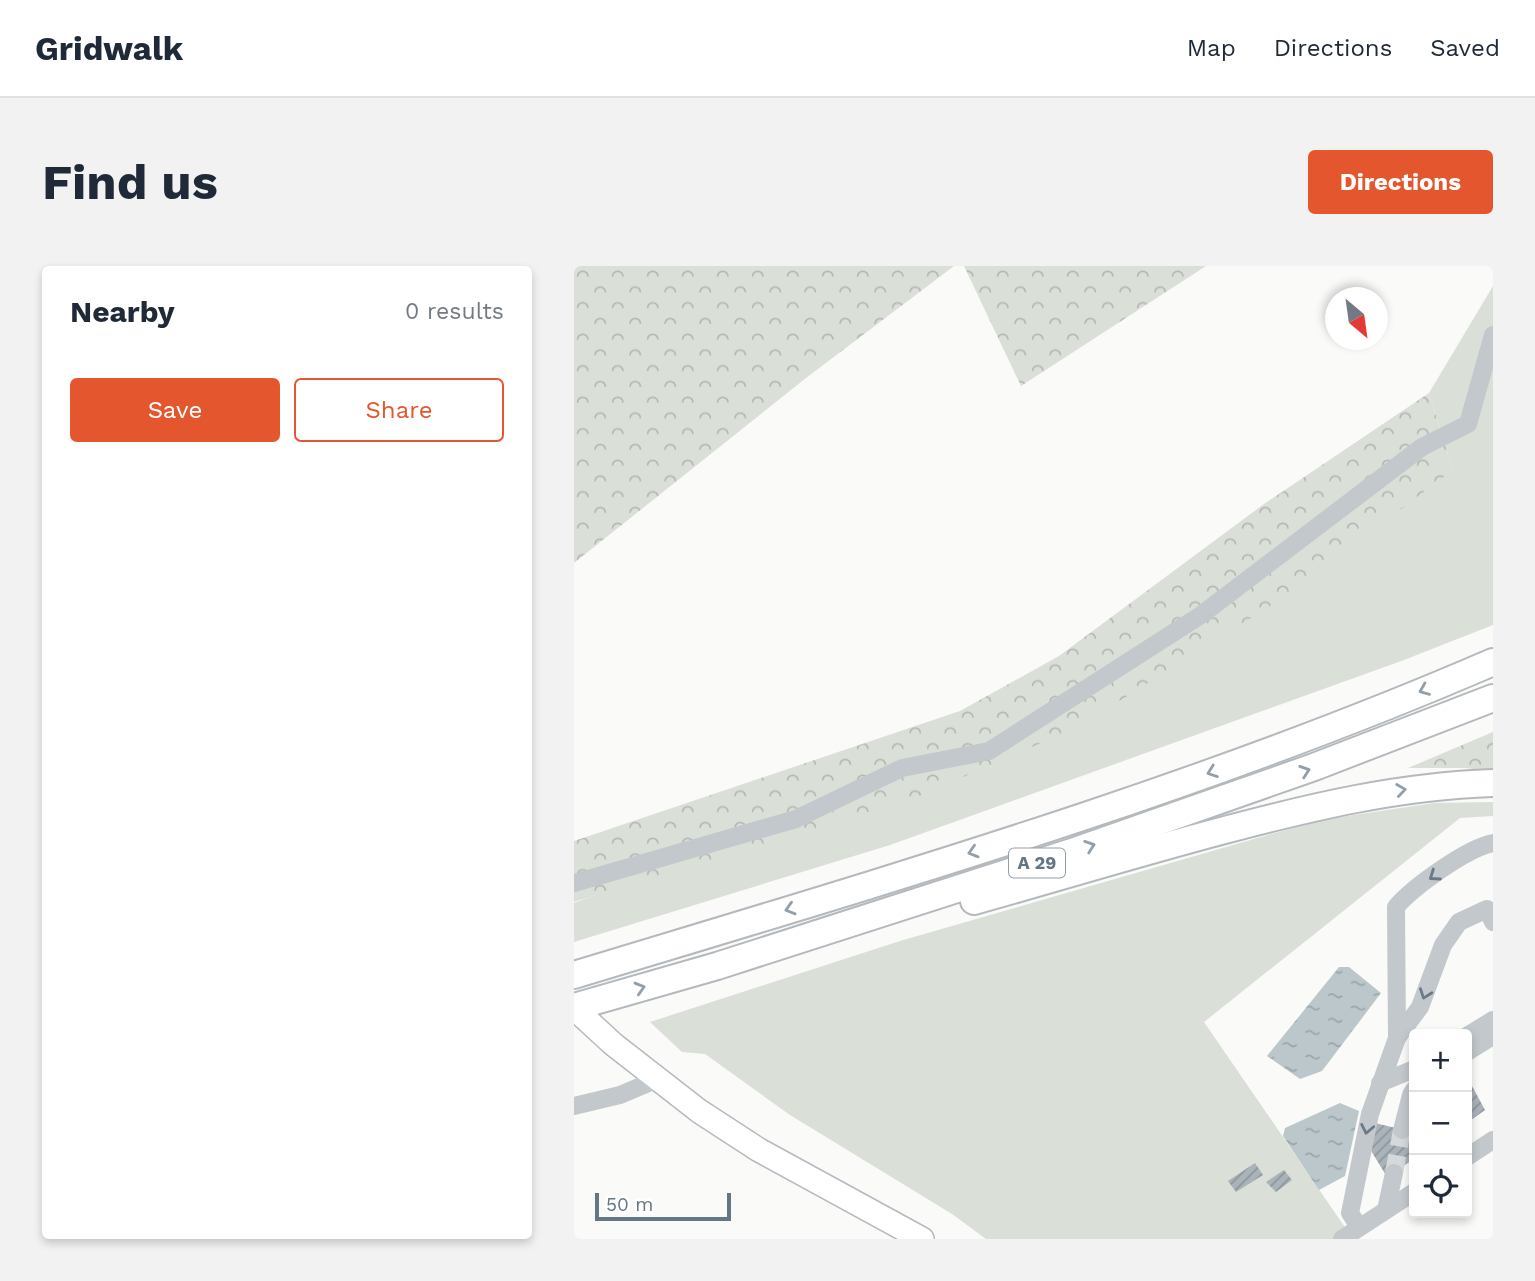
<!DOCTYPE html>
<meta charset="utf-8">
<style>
body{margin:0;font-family:"Work Sans",sans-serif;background:#f2f2f3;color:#1f2937}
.controls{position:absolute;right:21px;bottom:21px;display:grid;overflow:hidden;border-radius:7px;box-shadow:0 4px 10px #0003}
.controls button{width:63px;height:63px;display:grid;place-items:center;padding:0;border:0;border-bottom:2px solid #e0e1e3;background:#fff;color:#1f2937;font:35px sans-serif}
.compass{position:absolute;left:751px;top:21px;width:63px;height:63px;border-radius:50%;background:#fff;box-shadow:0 4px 10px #0003;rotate:151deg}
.scale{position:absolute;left:21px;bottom:18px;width:136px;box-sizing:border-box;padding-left:7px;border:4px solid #657683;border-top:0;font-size:19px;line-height:24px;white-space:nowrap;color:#657683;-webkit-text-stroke:5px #fff;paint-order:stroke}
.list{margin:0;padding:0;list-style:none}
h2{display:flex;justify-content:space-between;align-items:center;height:91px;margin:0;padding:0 28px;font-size:30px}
h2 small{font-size:23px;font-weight:400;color:#747a83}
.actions{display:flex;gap:14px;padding:21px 28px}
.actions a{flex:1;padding:16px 0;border:2px solid #e4572e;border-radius:7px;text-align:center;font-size:24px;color:#e4572e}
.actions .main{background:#e4572e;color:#fff}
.icon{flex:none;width:38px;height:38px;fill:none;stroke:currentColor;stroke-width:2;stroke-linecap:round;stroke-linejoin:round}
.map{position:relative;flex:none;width:919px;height:973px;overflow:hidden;border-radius:7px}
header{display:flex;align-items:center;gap:42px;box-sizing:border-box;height:98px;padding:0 35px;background:#fff;border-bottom:2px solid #e0e1e3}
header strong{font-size:33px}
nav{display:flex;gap:38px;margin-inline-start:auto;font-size:24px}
.intro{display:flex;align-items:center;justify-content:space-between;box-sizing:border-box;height:168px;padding:0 42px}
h1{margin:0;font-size:49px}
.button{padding:18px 32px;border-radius:7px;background:#e4572e;color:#fff;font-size:24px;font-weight:700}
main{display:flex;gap:42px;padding:0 42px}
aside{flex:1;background:#fff;border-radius:7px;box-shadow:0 4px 10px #0003}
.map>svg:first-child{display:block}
.grass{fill:#dadfd7}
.forest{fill:url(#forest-crowns)}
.water{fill:url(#water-ripples)}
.building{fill:url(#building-hatch)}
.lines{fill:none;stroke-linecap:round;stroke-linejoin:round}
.minor-tunnel{stroke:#d5d9db;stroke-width:18;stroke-dasharray:18 9;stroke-linecap:butt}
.major-casing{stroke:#b5babe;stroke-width:26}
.highway-casing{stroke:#b4b9bd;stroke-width:30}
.minor{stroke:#c3c8cc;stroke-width:18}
.major{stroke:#fff;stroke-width:23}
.highway{stroke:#fff;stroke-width:26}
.oneway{stroke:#939fa8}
.oneway2{stroke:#6a7a87}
.labels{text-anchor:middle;stroke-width:7;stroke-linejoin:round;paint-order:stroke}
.shield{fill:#fff;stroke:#939fa8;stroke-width:2}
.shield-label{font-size:18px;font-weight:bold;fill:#657683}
</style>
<header>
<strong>Gridwalk</strong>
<nav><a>Map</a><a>Directions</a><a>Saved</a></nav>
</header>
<div class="intro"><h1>Find us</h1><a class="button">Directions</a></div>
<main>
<aside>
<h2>Nearby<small>0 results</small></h2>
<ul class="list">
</ul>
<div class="actions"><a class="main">Save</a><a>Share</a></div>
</aside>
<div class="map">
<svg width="919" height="973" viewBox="0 0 919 973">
<defs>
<pattern id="forest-crowns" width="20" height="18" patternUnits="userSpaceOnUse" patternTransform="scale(1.75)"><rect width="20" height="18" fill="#dadfd7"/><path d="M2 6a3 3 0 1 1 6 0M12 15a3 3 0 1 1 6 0" fill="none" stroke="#b4b9b4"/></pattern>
<pattern id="water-ripples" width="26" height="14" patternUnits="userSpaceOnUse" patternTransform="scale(1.75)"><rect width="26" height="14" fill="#bbc7cb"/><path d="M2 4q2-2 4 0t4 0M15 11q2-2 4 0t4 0" fill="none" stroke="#9ca6aa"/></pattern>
<pattern id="building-hatch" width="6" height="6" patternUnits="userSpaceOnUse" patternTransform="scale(1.75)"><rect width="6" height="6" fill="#aab3b9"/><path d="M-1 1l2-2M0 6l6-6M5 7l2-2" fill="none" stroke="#8e969c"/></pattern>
</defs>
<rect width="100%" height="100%" fill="#fafaf8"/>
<!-- grass -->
<g class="grass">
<polygon points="919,20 919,359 830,394 316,579 0,676 0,637 22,629 879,204 855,127"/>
<polygon points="919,536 919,550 886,552 630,756 779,973 412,973 378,948 216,849 131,788 108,786 76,756 326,675 746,554 860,537"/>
</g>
<!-- forest -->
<g class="forest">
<polygon points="0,0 380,0 232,112 0,297"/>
<polygon points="390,0 632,0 447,120"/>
<polygon points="855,127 879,204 710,331 506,460 343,531 0,636 0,575 386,445 485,390 690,238"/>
<polygon points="919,466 919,505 891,502 834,502"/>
</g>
<!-- water -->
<g class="water">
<polygon points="765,701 775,701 807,727 748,805 726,813 693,790"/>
<polygon points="766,837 785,845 771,910 745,924 709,870 711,862"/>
</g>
<!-- building -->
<g class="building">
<polygon points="898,820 911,844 893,857 893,824"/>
<polygon points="801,857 834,865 840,861 840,893 813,911 796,883"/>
<polygon points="681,897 689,909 662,926 654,915"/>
<polygon points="710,904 718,914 702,926 692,916"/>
</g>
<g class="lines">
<!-- minor-tunnel -->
<polyline class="minor-tunnel" points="820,907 828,864"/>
<!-- major casing -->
<g class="major-casing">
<polyline id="major" points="0,742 39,778 125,845 185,884 348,973"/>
</g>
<!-- highway casing -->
<g class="highway-casing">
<g id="highway">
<path d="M400 635C482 612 564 587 647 565 737 541 825 520 919 517"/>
<path d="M0 709C310 615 621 525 919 396"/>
<polyline points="0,741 143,700 498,586 740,501 919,432"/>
</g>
</g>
<!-- minor -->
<g class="minor">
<polyline points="0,617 222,553 328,502 415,485 627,349 848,181 894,158 919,69"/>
<polyline points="893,770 919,754"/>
<polyline points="823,772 846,741 869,679 885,656 913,643 919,656"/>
<polyline points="893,786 919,770"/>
<polyline points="806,817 840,803"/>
<polyline points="0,840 46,829 84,813"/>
<polyline points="828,864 837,829 840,824"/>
<polyline points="893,891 919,874"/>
<polyline points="812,944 820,907"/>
<path d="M785 961 776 947 796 848 823 772 822 641C839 621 893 582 919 577"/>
<polyline points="768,973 840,926"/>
</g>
<!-- major -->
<use href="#major" class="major"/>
<!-- highway -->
<use href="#highway" class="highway"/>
</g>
<!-- one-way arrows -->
<defs><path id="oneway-chevron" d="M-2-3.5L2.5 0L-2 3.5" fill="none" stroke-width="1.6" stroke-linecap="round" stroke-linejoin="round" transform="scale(1.75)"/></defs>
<g class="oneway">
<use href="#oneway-chevron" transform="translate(850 424) rotate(158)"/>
<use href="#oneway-chevron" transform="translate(731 505) rotate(-19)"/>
<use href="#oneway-chevron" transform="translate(638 506) rotate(160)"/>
<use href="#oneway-chevron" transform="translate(827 524) rotate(-8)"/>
<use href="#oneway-chevron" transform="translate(516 580) rotate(-19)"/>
<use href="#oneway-chevron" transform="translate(399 586) rotate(163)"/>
<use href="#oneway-chevron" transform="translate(216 643) rotate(163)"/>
<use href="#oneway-chevron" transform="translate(66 722) rotate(-16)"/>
</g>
<g class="oneway2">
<use href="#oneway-chevron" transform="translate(860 610) rotate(145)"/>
<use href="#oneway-chevron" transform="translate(851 728) rotate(110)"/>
<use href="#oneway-chevron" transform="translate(793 863) rotate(101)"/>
</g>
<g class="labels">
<!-- shield labels -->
<rect class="shield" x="435" y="582.5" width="56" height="29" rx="5"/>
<g class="shield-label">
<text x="463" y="603">A 29</text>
</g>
</g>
</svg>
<div class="controls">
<button>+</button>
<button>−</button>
<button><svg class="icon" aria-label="locate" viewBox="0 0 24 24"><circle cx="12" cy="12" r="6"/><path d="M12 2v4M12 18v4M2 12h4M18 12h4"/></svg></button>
</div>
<svg class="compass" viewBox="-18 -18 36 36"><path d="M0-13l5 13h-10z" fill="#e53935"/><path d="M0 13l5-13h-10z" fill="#747a83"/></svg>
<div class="scale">50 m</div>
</div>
</main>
